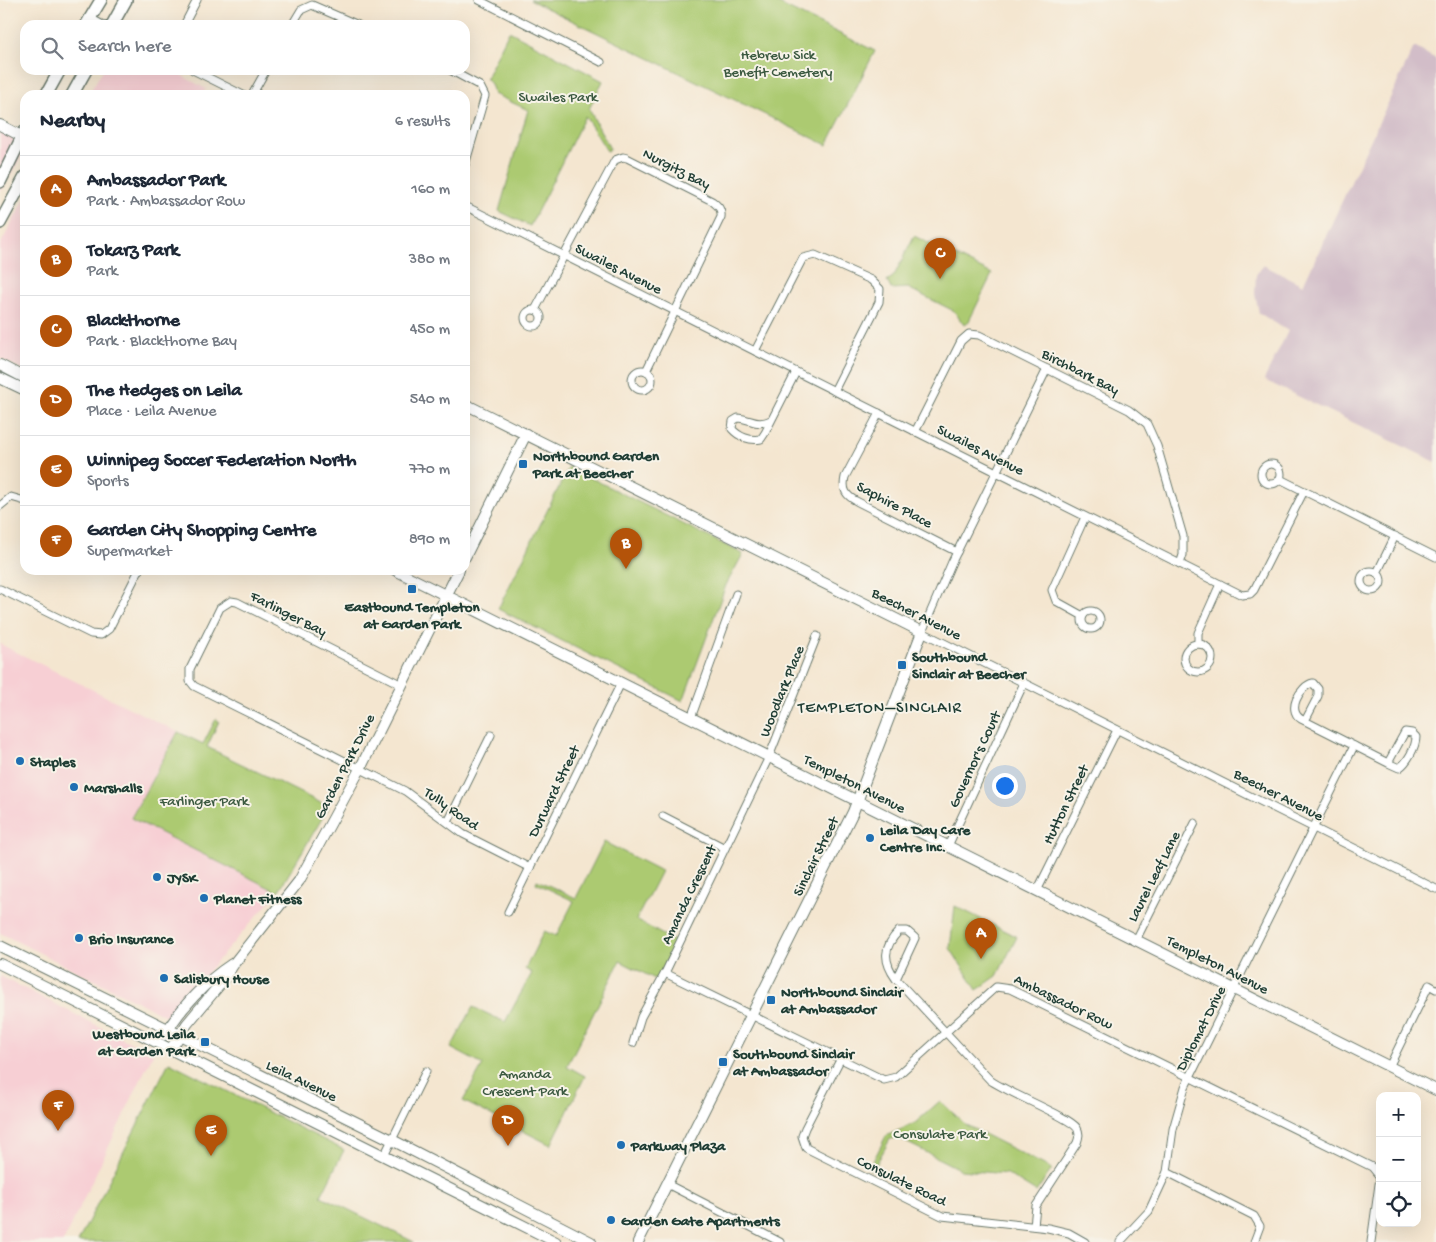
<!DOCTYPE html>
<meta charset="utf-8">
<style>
body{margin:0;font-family:"Gochi Hand",sans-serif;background:#f2f2f3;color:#1f2937}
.controls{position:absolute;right:15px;bottom:15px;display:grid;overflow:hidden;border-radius:10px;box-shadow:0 5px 20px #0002}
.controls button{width:45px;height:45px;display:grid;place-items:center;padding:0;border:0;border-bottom:1px solid #e0e1e3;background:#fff;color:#1f2937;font:25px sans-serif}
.you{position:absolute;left:1004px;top:785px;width:18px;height:18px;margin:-12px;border:4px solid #fff;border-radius:50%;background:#1a73e8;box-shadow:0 0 0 8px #1a73e833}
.badge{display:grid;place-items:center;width:32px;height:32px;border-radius:50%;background:#b45309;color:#fff;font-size:16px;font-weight:700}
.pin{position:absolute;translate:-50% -41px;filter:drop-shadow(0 1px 2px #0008)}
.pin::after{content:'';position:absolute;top:26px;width:18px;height:15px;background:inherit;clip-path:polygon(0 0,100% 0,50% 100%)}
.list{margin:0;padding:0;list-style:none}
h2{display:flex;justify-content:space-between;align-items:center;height:65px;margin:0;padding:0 20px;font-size:21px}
h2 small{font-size:16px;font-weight:400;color:#747a83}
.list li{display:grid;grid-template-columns:32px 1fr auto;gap:15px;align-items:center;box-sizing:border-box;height:70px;padding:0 20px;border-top:1px solid #e0e1e3}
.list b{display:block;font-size:19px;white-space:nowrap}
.list p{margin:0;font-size:16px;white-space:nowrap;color:#747a83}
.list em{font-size:16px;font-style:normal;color:#747a83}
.icon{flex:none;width:28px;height:28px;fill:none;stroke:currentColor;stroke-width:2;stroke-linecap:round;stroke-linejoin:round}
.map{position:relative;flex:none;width:1436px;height:1242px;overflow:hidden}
.search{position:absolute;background:#fff;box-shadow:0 5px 20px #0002;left:20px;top:20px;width:450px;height:55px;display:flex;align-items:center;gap:12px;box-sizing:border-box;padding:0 18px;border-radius:15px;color:#747a83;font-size:19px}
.panel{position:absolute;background:#fff;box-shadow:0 5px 20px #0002;left:20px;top:90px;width:450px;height:485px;border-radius:15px}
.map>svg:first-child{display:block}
.built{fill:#f7cfd4}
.industrial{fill:#d2bdc8}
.green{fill:#acca71;stroke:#668452}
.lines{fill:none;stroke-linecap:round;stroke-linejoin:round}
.street-casing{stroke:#6a786b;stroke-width:9}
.secondary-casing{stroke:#6a786b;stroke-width:12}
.primary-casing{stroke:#6a786b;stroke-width:14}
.street{stroke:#fff;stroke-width:7}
.secondary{stroke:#fff;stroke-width:10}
.primary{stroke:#fff;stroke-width:11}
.poi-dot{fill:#1f6fb2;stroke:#f7f3e8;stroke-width:2}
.labels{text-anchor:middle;stroke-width:4;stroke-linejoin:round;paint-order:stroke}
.park-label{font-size:15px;fill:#3b5940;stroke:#f7f3e8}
.street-label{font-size:15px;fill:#1f3d34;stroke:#f7f3e8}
.poi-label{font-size:15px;font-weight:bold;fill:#1f3d34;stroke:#f7f3e8;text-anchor:start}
.neighbourhood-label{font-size:16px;letter-spacing:1px;fill:#1f3d34;stroke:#f7f3e8}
</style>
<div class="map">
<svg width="1436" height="1242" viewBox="0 0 1436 1242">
<rect width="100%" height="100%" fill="#f7f3e8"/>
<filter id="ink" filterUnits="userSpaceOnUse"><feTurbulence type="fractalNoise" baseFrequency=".02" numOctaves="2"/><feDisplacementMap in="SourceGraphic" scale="10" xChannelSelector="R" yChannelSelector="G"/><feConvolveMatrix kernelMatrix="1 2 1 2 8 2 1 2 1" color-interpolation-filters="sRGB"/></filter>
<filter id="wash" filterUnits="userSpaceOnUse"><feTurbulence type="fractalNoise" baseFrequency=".0096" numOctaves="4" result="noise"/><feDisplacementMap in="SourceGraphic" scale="20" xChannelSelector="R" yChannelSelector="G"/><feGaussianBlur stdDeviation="1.12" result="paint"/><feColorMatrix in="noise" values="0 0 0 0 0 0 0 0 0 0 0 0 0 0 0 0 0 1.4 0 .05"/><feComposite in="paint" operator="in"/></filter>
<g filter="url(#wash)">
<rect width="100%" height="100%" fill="#f4e6d0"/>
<!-- built -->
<g class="built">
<polygon points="103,70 172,70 206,89 203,95 88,95"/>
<polygon points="0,131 23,144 25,150 0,193"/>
<polygon points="25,199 25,371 0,358 0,245"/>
<polygon points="0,644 178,732 131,818 278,892 168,1017 0,933"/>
<polygon points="0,976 153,1054 63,1242 0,1242"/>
</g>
<!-- industrial -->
<polygon class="industrial" points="1414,47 1436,59 1436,462 1264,380 1288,331 1259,313 1255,293 1256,275 1263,265 1303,285"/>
<!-- green -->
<g class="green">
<polygon points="530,0 771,0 875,51 827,145"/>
<polygon points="509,31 603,81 589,109 610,149 607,151 585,116 530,226 499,211 528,110 494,94 491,84 486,78"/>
<polygon points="914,236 992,274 968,323 964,325 954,311 908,288 891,289 887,281 894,276"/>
<polygon points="569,467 743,554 726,585 683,701 498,609"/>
<polygon points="216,719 219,721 207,747 329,807 278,892 131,818 178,732 203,744"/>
<polygon points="604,842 661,871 636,920 676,942 657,980 620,961 567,1066 585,1076 551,1145 463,1101 483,1065 451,1048 473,1007 505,1022 532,973 525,969 544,931 556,936 574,901 536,883 537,880 576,898"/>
<polygon points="955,906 1017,937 997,976 977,990 950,948"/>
<polygon points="169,1062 344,1150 321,1196 414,1242 78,1242"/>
<polygon points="940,1101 966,1125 1052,1169 1036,1192 1007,1174 961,1170 898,1138 890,1139 873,1170 869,1169 886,1136 915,1123"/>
</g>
</g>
<g filter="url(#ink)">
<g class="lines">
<!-- street casing -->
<g class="street-casing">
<g id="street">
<polyline points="479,0 601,62"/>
<polyline points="90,18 103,25"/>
<polyline points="184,25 197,0"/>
<polyline points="292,25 301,10 312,5 358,25"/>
<polyline points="193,70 243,95"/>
<polyline points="450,70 480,86 485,96 465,165"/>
<polyline points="252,95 266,70"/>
<polyline points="465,206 1242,595 1250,594 1254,590 1304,491 1436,557"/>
<circle cx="533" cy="318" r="8"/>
<path d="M535 310 615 160 623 157 627 158 712 201C718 206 722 209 721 217L646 371"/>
<polyline points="755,351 803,258 815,255 871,280 880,289 879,302 834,391"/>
<polyline points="1047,369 952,562 922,632 1436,889"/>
<circle cx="642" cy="380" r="10"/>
<path d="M879 413 845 477C842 490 846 496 858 502L957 552"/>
<path d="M771 420C757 427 752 419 738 418L733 421 732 429C739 437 750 441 761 439L765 433 796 372"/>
<polyline points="915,432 961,341 969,334 979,335 1129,410 1147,424 1157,446 1183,536 1183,555 1180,564"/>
<circle cx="1271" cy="474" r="10"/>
<polyline points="1280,479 1304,491"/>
<polyline points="0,506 11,497 25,501"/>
<circle cx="1371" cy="581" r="10"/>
<polyline points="1377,573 1395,536"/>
<polyline points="0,589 91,634 101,635 109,629 139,570"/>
<circle cx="1091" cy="620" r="9"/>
<polyline points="1083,616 1056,601 1052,590 1085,517"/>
<circle cx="1198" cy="658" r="14"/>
<polyline points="1198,644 1198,633 1220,584"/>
<polyline points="402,685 237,602 231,601 220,608 190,669 190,681 194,686 405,791 463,834 530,868"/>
<polyline points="691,718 736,594"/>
<path d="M1305 721 1318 696V689L1313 683C1301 685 1283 713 1305 721L1388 763 1399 768C1407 763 1416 747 1416 737L1412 733 1405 732 1388 763"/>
<polyline points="663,816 725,848"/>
<polyline points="448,822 491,735"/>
<polyline points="948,846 1024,683"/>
<polyline points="1037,891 1117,730"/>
<polyline points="508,912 621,683"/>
<polyline points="1136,940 1195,823"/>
<polyline points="665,973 884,1080 896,1077 996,987 1010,989 1372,1167 1380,1177 1371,1242"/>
<path d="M896 979 915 938 907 931H899C883 947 883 961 896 979L990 1080C1006 1092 1070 1117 1077 1128 1080 1133 1079 1137 1077 1143L1036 1206 1034 1226"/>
<polyline points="633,1043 641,1017 665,973 769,757 817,636"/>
<polyline points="840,1060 805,1128 802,1136 806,1148 942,1216 1048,1228 1069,1233 1085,1242"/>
<polyline points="1389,1067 1429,985 1436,989"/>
<polyline points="384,1156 426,1071"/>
<polyline points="1167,1172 1254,1216 1260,1226 1254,1242"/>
<polyline points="667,1184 780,1242"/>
<polyline points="1120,1242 1149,1211 1167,1172 1173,1129 1185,1087 1354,746"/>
</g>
</g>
<!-- secondary casing -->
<g class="secondary-casing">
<g id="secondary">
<polyline points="0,125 25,138"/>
<polyline points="0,365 25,378"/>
<polyline points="0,378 25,390"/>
<polyline points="465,404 922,632 853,812 638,1242"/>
<polyline points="465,557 526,434"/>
<polyline points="395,570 1436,1090"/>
<polyline points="0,946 392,1140 591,1242"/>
<polyline points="0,964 556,1242"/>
<path d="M165 1035C180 1008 206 981 232 964"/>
<polyline points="171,1049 187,1024 222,982 235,962 299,881 360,769 459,570"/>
</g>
</g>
<!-- primary casing -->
<g class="primary-casing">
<g id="primary">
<polyline points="86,25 101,0"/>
<polyline points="112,25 126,0"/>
<polyline points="46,95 60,70"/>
<polyline points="72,95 86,70"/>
<polyline points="0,182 25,131"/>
<polyline points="0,223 25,177"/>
</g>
</g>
<!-- street -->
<use href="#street" class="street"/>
<!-- secondary -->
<use href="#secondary" class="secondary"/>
<!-- primary -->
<use href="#primary" class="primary"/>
</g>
</g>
<!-- markers -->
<g class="poi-dot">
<rect x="518" y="459" width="10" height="10" rx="2.5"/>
<rect x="407" y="584" width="10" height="10" rx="2.5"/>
<rect x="897" y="660" width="10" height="10" rx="2.5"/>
<circle cx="20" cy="761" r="5"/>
<circle cx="74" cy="787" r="5"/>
<circle cx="870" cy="838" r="5"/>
<circle cx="157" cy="877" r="5"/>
<circle cx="204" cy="898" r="5"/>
<circle cx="79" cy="938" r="5"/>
<circle cx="164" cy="978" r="5"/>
<rect x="766" y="995" width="10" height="10" rx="2.5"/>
<rect x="200" y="1037" width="10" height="10" rx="2.5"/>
<rect x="718" y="1057" width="10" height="10" rx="2.5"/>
<circle cx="621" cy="1145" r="5"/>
<circle cx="611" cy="1220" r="5"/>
</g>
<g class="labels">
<!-- park labels -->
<g class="park-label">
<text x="778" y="59">Hebrew Sick<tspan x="778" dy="17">Benefit Cemetery</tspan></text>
<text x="558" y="101">Swailes Park</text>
<text x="204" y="805">Farlinger Park</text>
<text x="525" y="1078">Amanda<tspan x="525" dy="17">Crescent Park</tspan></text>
<text x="940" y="1138">Consulate Park</text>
</g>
<!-- street labels -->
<g class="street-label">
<text transform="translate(677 168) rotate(27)" y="5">Nurgitz Bay</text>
<text transform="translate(619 268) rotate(27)" y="5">Swailes Avenue</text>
<text transform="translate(1081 371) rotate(27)" y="5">Birchbark Bay</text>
<text transform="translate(981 449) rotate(27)" y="5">Swailes Avenue</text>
<text transform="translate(895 504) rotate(28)" y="5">Saphire Place</text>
<text transform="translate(289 613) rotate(27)" y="5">Farlinger Bay</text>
<text transform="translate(917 613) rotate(27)" y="5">Beecher Avenue</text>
<text transform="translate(781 691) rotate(-68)" y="5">Woodlark Place</text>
<text transform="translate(974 759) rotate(-65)" y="5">Governor's Court</text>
<text transform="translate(344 766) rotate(-63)" y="5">Garden Park Drive</text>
<text transform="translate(855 783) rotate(27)" y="5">Templeton Avenue</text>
<text transform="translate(553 791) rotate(-64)" y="5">Durward Street</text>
<text transform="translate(1279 794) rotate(27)" y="5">Beecher Avenue</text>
<text transform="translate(1065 804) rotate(-64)" y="5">Hutton Street</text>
<text transform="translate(452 808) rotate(35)" y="5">Tully Road</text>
<text transform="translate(815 856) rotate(-64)" y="5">Sinclair Street</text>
<text transform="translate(1153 876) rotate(-63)" y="5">Laurel Leaf Lane</text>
<text transform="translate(688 894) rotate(-64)" y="5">Amanda Crescent</text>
<text transform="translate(1218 964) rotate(27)" y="5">Templeton Avenue</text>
<text transform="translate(1064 1001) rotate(26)" y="5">Ambassador Row</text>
<text transform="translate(1200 1028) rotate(-63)" y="5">Diplomat Drive</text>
<text transform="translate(302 1080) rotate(26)" y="5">Leila Avenue</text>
<text transform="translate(902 1180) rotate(26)" y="5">Consulate Road</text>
</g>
<!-- poi labels -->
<g class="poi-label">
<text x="533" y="460">Northbound Garden<tspan x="533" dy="17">Park at Beecher</tspan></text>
<text x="412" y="611" text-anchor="middle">Eastbound Templeton<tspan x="412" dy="17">at Garden Park</tspan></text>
<text x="912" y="661">Southbound<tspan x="912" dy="17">Sinclair at Beecher</tspan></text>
<text x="30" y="766">Staples</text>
<text x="84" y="792">Marshalls</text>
<text x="880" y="834">Leila Day Care<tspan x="880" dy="17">Centre Inc.</tspan></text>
<text x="167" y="882">JYSK</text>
<text x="214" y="903">Planet Fitness</text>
<text x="89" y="943">Brio Insurance</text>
<text x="174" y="983">Salisbury House</text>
<text x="781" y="996">Northbound Sinclair<tspan x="781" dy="17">at Ambassador</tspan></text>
<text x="195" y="1038" text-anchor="end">Westbound Leila<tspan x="195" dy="17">at Garden Park</tspan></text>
<text x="733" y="1058">Southbound Sinclair<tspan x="733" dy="17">at Ambassador</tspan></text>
<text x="631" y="1150">Parkway Plaza</text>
<text x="621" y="1225">Garden Gate Apartments</text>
</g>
<!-- neighbourhood labels -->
<g class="neighbourhood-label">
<text x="880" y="712">TEMPLETON–SINCLAIR</text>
</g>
</g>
</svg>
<div class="controls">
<button>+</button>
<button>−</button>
<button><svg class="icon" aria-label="locate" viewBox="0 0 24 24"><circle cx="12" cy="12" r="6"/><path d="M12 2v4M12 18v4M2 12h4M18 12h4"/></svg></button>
</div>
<div class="you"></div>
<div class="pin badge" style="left:981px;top:959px">A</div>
<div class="pin badge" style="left:626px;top:569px">B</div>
<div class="pin badge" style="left:940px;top:279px">C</div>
<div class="pin badge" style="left:508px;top:1146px">D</div>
<div class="pin badge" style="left:211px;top:1156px">E</div>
<div class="pin badge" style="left:58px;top:1131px">F</div>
<div class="search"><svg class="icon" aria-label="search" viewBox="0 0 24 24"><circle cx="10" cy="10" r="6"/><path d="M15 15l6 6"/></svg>Search here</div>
<section class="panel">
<h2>Nearby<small>6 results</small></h2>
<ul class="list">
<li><span class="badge">A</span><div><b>Ambassador Park</b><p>Park · Ambassador Row</p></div><em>160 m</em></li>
<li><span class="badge">B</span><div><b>Tokarz Park</b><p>Park</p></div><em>380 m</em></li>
<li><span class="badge">C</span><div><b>Blackthorne</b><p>Park · Blackthorne Bay</p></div><em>450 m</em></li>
<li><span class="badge">D</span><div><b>The Hedges on Leila</b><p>Place · Leila Avenue</p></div><em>540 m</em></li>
<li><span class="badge">E</span><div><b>Winnipeg Soccer Federation North</b><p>Sports</p></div><em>770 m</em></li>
<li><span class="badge">F</span><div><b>Garden City Shopping Centre</b><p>Supermarket</p></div><em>890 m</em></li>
</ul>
</section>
</div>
